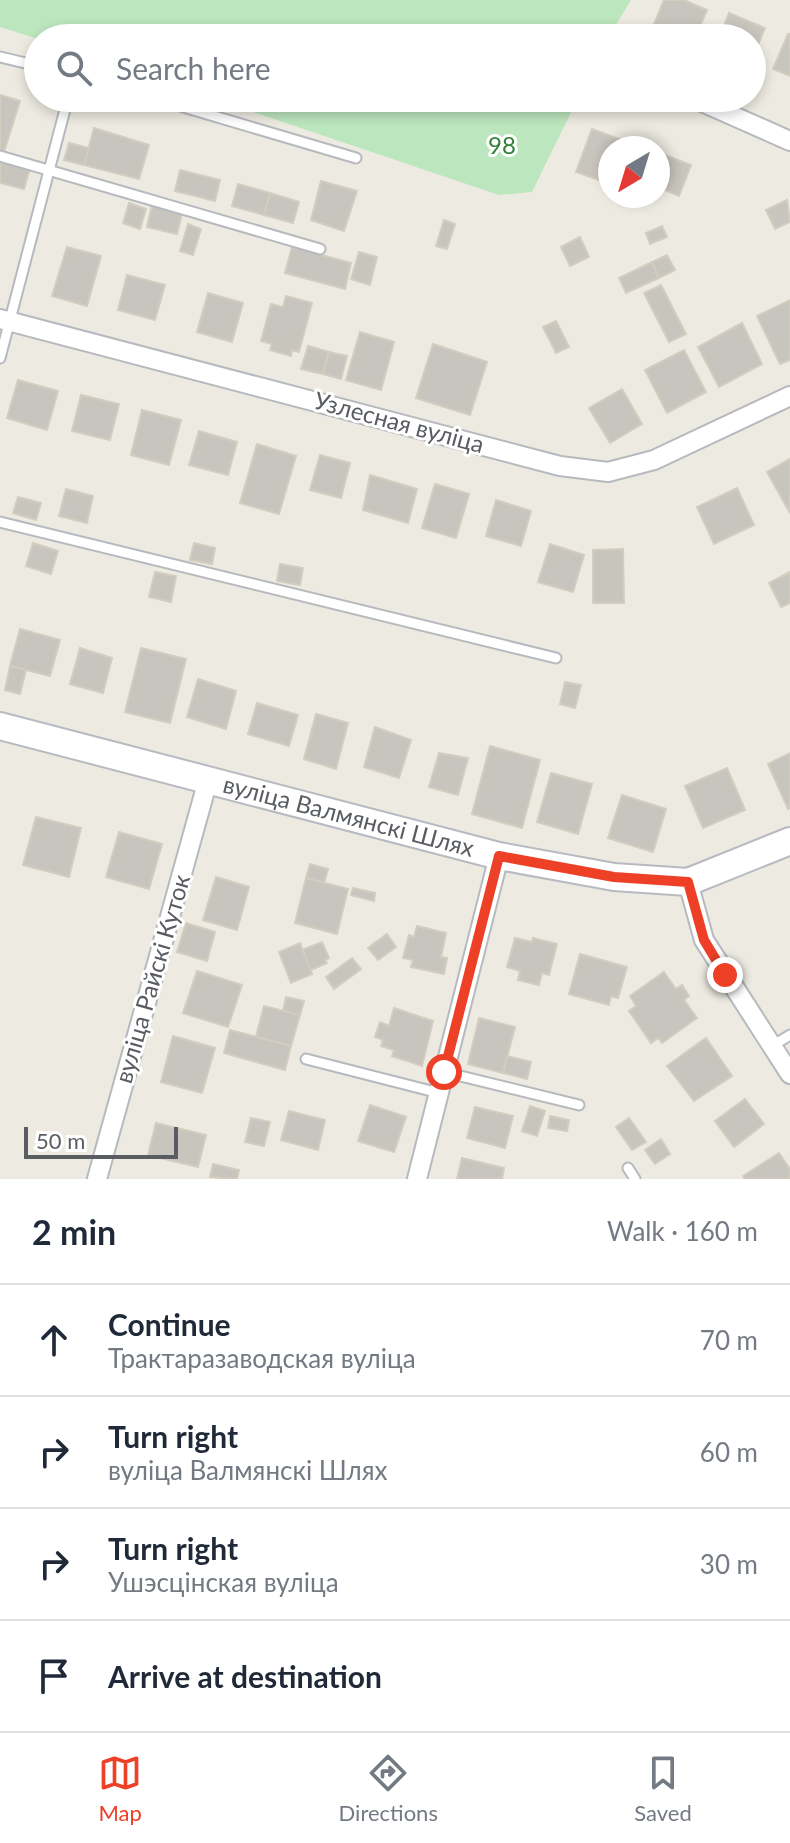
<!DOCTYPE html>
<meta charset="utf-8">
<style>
body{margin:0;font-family:Lato,sans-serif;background:#f2f2f3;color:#1f2937}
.compass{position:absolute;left:598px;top:136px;width:72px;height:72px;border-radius:50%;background:#fff;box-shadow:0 4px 12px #0003;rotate:218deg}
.scale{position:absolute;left:24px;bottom:20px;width:154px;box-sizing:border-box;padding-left:8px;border:4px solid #595d62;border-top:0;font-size:22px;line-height:28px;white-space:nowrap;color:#595d62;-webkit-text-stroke:6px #fff;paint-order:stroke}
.stop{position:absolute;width:24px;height:24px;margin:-18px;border:6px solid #ed4027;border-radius:50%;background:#fff}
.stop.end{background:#ed4027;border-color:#fff;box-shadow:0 2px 8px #0008}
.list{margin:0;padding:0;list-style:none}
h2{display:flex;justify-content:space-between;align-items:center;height:104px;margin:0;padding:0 32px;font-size:34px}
h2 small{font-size:26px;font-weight:400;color:#747a83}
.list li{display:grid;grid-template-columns:52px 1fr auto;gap:24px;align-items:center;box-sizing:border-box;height:112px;padding:0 32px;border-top:2px solid #e0e1e3}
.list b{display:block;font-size:30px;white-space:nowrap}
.list p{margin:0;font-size:26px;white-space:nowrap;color:#747a83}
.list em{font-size:26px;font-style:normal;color:#747a83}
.icon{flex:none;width:44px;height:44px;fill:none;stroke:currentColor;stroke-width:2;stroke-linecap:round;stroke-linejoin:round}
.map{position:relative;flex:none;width:790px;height:1179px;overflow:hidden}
.search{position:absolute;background:#fff;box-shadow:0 4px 12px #0003;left:24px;right:24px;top:24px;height:88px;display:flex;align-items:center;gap:20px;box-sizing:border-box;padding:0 28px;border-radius:44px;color:#747a83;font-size:30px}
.sheet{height:552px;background:#fff}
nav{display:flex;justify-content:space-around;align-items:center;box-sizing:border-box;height:112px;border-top:2px solid #e0e1e3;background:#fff;font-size:22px;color:#747a83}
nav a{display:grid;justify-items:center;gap:4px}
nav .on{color:#ed4027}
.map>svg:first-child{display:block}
.green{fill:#bce6be}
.building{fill:#c8c5be;stroke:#d2cdbf;stroke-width:2}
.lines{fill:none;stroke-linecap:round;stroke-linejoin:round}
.lane-casing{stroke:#b6b9be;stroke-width:13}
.street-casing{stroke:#b6b9be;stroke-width:22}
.secondary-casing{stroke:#b7bac0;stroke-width:30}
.lane{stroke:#fff;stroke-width:9}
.street{stroke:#fff;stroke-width:18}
.secondary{stroke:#fff;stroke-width:26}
.route{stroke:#ed4027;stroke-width:10}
.labels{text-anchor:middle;stroke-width:6;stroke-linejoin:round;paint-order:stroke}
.park-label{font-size:24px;fill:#318239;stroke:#fff}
.street-label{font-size:24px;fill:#595d62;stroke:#fff}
</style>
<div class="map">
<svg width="790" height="1179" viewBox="0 0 790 1179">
<rect width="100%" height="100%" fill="#edebe1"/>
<!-- green -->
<g class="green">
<polygon points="0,0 631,0 608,38 38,39 0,27"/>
<polygon points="212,98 578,98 532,192 499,195"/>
</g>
<!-- building -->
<g class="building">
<polygon points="664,0 684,0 707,10 695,38 673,38 652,29"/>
<polygon points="729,13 765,28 752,59 752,38 719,38"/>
<polygon points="788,34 790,34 790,76 773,69"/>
<polygon points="0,95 20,101 4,152 0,151"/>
<polygon points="94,128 149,145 139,179 84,165"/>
<polygon points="592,129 632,144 630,148 610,148 610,184 576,172"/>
<polygon points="69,143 89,148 84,165 64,160"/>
<polygon points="660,153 691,165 679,196 658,187"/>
<polygon points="0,160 30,168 24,189 0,183"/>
<polygon points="180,170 220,180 215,201 175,191"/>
<polygon points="321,181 357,191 344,231 311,220"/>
<polygon points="238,184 270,193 264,215 232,206"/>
<polygon points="270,193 299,202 293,223 264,215"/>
<polygon points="787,200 790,222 775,229 766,210"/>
<polygon points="129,203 146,209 140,229 123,223"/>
<polygon points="152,205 182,213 177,234 147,227"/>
<polygon points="444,220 455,224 447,249 436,246"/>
<polygon points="188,224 201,229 193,255 180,251"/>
<polygon points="662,226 667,237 650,244 646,233"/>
<polygon points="580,237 589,257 570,266 561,247"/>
<polygon points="67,247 101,256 87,306 52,296"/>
<polygon points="292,247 351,263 345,289 285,273"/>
<polygon points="359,252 377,257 370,285 351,279"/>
<polygon points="667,255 675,270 659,278 652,262"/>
<polygon points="652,262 659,278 626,293 619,278"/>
<polygon points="127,275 165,285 155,320 118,310"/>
<polygon points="661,285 686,334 669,342 644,293"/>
<polygon points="208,293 243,303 232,342 197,332"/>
<polygon points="286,296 312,303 299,352 292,350 291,356 270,350 272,344 261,341 271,304 283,307"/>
<polygon points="790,300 790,360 780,364 757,316"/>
<polygon points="556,321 569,347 556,353 543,327"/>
<polygon points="742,323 762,364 719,387 698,347"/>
<polygon points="360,332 394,342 381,390 346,380"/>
<polygon points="433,344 487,362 470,415 416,398"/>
<polygon points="308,346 329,352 323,374 301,369"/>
<polygon points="684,350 706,392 667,413 645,370"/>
<polygon points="329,352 347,356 341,379 323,374"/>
<polygon points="18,380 58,391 47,430 7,418"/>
<polygon points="622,389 642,424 610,443 589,408"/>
<polygon points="81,395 119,404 110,440 72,431"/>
<polygon points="142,410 181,420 169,465 131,455"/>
<polygon points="199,431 237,442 228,475 189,465"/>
<polygon points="257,444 296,456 279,514 240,503"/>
<polygon points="320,455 350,463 341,498 310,490"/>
<polygon points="790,459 790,513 767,472"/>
<polygon points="370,475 417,489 408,523 363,510"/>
<polygon points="435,484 469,494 456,538 422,528"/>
<polygon points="737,488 754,525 714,544 697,507"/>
<polygon points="66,489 93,496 87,523 59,516"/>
<polygon points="18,497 41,503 36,520 13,513"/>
<polygon points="496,500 531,511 521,546 486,536"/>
<polygon points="33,543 58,551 51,574 26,566"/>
<polygon points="194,543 215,548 212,564 190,560"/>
<polygon points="550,544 584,555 573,592 538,582"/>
<polygon points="623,549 624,603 593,603 593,550"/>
<polygon points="280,564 303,568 300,585 277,581"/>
<polygon points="155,572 176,576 171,602 149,597"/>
<polygon points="790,572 790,603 781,607 769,583"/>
<polygon points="20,629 60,640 50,676 10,666"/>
<polygon points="80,648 112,658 103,693 70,684"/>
<polygon points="141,648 186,659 170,723 125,712"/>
<polygon points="10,666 26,670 20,694 5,690"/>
<polygon points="198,679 236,691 226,729 187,717"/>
<polygon points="565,682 581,685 575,708 560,704"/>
<polygon points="257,703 298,715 289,746 248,734"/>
<polygon points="316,714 348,723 336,769 304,759"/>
<polygon points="375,727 411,740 399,778 364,767"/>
<polygon points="490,746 540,760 522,828 472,814"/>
<polygon points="439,753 468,758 458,795 429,787"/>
<polygon points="790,753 790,808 788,809 768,764"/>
<polygon points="727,768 745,810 703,828 685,786"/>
<polygon points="551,773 592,784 578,834 537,822"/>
<polygon points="622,795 666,809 653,852 608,838"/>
<polygon points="36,817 81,828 69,877 23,865"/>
<polygon points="119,832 162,844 149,889 106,877"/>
<polygon points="310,864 328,869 324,883 306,878"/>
<polygon points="216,877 249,887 237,930 203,920"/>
<polygon points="306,878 348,889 337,934 295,923"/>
<polygon points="353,888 375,893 374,901 351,895"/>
<polygon points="186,923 215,932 207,961 177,952"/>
<polygon points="417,926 446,933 441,957 447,958 444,974 411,967 413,960 403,958 409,935 414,937"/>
<polygon points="387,934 396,947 378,960 368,948"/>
<polygon points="515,938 532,942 533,938 557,944 549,975 542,973 539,985 518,980 520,971 507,967"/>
<polygon points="322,942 329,958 325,960 327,963 311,970 302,950"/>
<polygon points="300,943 312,974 291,983 279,952"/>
<polygon points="580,954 627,967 618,998 611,996 609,1005 569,994"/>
<polygon points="352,958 361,969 334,989 326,977"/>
<polygon points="197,971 242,985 228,1027 183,1013"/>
<polygon points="664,972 676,989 682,985 689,996 684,1000 697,1018 662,1043 658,1038 651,1043 629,1011 636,1006 630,996"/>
<polygon points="286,997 304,1001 300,1015 283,1011"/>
<polygon points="264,1006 300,1015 291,1046 256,1037"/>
<polygon points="394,1008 433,1021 422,1066 392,1056 394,1050 381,1046 383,1040 375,1037 380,1022 389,1026"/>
<polygon points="479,1018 515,1027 503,1073 468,1064"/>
<polygon points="230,1030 291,1046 285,1070 224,1053"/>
<polygon points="173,1036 215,1048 202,1093 161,1082"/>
<polygon points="706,1038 732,1076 694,1101 667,1066"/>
<polygon points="507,1056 531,1062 527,1079 503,1073"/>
<polygon points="745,1099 764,1124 734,1147 715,1121"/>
<polygon points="370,1105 406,1117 394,1152 358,1141"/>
<polygon points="530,1106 545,1111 537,1136 522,1131"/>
<polygon points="475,1107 513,1116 505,1148 467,1138"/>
<polygon points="289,1111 325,1120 318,1150 281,1140"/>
<polygon points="550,1116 569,1120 567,1131 548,1128"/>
<polygon points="251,1118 270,1122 264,1146 245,1142"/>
<polygon points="629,1118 646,1142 632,1150 616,1127"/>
<polygon points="156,1123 206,1135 198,1167 148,1155"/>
<polygon points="661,1139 670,1154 655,1164 645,1150"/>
<polygon points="779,1153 790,1169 790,1179 745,1179 743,1176"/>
<polygon points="462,1158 504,1168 502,1179 457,1179"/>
<polygon points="213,1164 239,1170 237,1179 210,1177"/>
</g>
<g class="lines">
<!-- lane casing -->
<g class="lane-casing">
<g id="lane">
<polyline points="0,57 38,66"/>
<polyline points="153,98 356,158"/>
<polyline points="0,156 320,249"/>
<polyline points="0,358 68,98"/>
<polyline points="0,522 556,658"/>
<polyline points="772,1046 790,1035"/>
<polyline points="306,1059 439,1093"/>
<polyline points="444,1072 579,1105"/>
<polyline points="628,1168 635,1179"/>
</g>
</g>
<!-- street casing -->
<g class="street-casing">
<g id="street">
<polyline points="693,98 790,141"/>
<polyline points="0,319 560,466 608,472 654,460 790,396"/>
<polyline points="688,882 704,940 790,1074"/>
<polyline points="97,1179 208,780"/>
<polyline points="417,1179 499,856"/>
</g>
</g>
<!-- secondary casing -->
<g class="secondary-casing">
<g id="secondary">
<path id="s1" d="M0 726 499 856 614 877 688 882 790 841"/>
</g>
</g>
<!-- lane -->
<use href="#lane" class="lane"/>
<!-- street -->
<use href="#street" class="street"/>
<!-- secondary -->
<use href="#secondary" class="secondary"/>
</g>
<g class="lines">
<!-- route -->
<polyline class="route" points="444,1072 499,856 614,877 688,882 704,940 725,975"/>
</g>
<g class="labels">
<!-- park labels -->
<g class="park-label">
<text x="502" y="154">98</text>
</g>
<!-- street labels -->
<g class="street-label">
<text transform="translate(399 423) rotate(15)" y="8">Узлесная вуліца</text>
<text dy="8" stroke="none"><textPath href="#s1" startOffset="360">вуліца Валмянскі Шлях</textPath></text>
<text transform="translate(153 979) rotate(-74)" y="8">вуліца Райскі Куток</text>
</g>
</g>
</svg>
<svg class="compass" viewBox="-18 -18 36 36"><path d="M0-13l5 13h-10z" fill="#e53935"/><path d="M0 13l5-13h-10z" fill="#747a83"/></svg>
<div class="scale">50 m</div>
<div class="stop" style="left:444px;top:1072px"></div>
<div class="stop end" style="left:725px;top:975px"></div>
<div class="search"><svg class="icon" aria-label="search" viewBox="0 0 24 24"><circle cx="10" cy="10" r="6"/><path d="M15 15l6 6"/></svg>Search here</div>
</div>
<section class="sheet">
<h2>2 min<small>Walk · 160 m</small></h2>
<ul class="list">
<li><svg class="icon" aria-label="ahead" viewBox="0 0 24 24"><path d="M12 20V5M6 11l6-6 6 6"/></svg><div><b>Continue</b><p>Трактаразаводская вуліца</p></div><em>70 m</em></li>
<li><svg class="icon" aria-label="right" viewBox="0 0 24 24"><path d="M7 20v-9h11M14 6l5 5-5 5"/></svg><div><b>Turn right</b><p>вуліца Валмянскі Шлях</p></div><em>60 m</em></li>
<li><svg class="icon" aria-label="right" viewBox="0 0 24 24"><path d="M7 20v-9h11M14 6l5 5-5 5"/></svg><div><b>Turn right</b><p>Ушэсцінская вуліца</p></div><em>30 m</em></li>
<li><svg class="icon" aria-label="arrive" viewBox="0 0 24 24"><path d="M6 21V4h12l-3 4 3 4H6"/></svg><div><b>Arrive at destination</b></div></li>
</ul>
</section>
<nav>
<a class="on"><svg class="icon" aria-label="map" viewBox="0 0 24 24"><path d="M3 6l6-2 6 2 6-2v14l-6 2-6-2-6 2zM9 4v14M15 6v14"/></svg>Map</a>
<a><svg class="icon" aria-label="directions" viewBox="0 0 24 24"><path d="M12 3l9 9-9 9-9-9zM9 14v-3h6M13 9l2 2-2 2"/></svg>Directions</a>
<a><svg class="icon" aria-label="saved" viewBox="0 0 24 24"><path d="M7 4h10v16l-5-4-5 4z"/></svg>Saved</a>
</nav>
